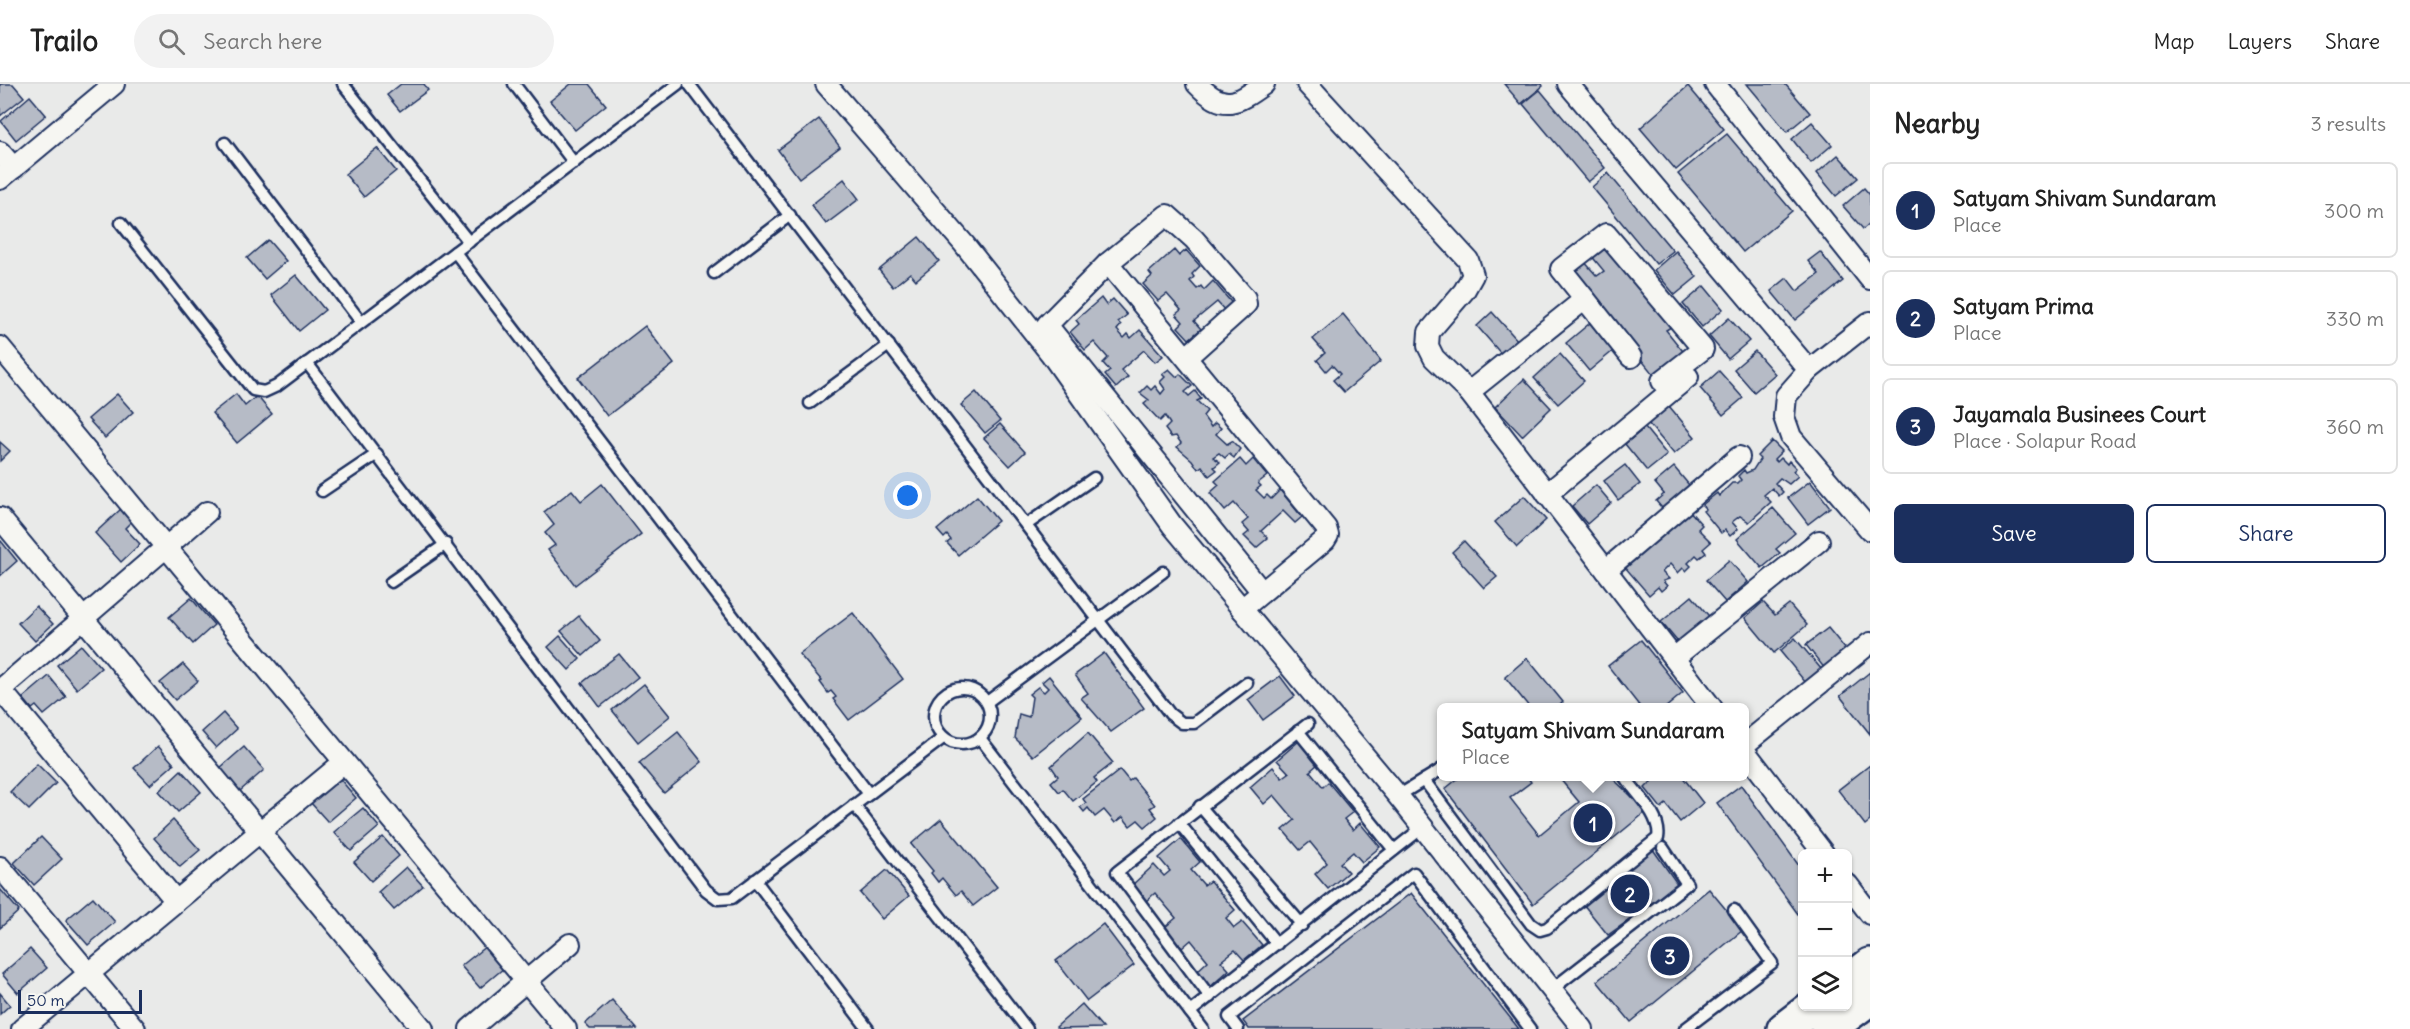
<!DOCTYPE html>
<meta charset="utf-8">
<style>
body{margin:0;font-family:Delius,sans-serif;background:#f2f2f2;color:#222}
.controls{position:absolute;right:18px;bottom:18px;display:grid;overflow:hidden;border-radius:9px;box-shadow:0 2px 4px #0004}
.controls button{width:54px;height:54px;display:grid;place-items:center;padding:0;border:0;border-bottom:2px solid #e0e0e0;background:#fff;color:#222;font:30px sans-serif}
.scale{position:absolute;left:18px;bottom:15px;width:124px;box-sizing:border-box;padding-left:6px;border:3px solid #1b2f5e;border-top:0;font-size:16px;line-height:21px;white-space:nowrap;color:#1b2f5e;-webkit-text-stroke:4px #f6f6f2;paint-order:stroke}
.you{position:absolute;left:908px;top:412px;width:21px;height:21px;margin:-15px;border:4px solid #fff;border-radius:50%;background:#1a73e8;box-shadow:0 0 0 9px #1a73e833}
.badge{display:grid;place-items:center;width:39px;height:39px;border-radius:50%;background:#1b2f5e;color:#fff;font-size:20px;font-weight:700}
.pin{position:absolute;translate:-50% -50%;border:3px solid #fff;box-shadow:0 2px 6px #0006}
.popup{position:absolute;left:1437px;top:619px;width:312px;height:78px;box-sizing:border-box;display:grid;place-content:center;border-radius:9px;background:#fff;filter:drop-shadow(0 2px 4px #0005);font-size:20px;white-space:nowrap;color:#767676}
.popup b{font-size:22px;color:#222}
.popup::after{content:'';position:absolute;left:50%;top:100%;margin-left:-12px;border:12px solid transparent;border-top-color:#fff}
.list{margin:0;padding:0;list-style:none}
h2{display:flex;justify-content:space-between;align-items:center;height:78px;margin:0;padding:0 24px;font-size:26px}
h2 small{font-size:20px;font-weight:400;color:#767676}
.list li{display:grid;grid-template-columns:39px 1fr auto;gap:18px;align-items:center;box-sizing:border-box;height:96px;margin:0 12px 12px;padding:0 12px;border:2px solid #e0e0e0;border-radius:9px}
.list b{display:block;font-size:22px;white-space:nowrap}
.list p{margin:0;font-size:20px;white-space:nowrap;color:#767676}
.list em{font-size:20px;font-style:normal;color:#767676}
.actions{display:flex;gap:12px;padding:18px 24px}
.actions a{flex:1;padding:14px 0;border:2px solid #1b2f5e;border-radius:9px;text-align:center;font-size:21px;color:#1b2f5e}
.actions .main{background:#1b2f5e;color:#fff}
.icon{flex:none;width:33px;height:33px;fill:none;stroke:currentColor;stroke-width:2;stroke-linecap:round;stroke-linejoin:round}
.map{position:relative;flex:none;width:1870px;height:945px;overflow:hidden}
header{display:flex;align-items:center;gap:36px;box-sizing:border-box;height:84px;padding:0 30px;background:#fff;border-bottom:2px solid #e0e0e0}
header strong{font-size:28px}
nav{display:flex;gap:33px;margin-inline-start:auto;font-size:21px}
.search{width:420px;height:54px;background:#f2f2f2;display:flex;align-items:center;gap:15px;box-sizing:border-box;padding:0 21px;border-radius:33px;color:#767676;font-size:22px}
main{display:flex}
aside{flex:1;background:#fff}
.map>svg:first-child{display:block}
.building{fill:#b6bbc6;stroke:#1b2f5e;stroke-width:1.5}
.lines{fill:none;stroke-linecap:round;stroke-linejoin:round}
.lane-casing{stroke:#1b2f5e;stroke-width:15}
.street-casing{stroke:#1b2f5e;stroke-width:24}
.highway-casing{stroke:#1b2f5e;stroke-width:38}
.lane{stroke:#f6f6f2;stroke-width:10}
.street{stroke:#f6f6f2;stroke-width:20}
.highway{stroke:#f6f6f2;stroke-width:33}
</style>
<header>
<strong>Trailo</strong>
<div class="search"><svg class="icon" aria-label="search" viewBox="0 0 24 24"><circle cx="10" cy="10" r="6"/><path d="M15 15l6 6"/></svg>Search here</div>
<nav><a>Map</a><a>Layers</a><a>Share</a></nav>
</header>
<main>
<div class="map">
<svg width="1870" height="945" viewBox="0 0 1870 945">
<rect width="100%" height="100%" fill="#e9eae9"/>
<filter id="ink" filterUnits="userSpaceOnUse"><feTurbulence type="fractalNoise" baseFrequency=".0167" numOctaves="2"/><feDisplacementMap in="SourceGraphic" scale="12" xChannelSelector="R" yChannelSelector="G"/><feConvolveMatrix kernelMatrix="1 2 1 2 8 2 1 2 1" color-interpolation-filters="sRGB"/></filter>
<g filter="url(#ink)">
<!-- building -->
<g class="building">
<polygon points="0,0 13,0 24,13 0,32"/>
<polygon points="401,0 424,0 428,6 400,27 387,11"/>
<polygon points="571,0 589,0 606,21 575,46 550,17"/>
<polygon points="1504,0 1542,0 1543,2 1521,20"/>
<polygon points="1747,0 1785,0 1810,29 1787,48"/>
<polygon points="1688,2 1724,45 1676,86 1640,44"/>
<polygon points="1540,6 1605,84 1588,98 1523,20"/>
<polygon points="30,12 46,31 16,56 1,37"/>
<polygon points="819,35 840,63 799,94 778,66"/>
<polygon points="1812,38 1832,61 1811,79 1792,55"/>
<polygon points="1727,50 1792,127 1743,168 1678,90"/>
<polygon points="377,64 396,87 364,113 345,90"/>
<polygon points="1838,71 1858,94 1836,112 1817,89"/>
<polygon points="1608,89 1673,167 1656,180 1592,103"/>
<polygon points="844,95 859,115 826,140 811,121"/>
<polygon points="1864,104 1870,111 1870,139 1863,145 1843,122"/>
<polygon points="919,153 939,177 916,196 910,189 893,203 879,186"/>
<polygon points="268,156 286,177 265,195 247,174"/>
<polygon points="1603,159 1671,243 1666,246 1686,271 1657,295 1570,187 1583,176 1597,192 1604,187 1590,170"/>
<polygon points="1174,166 1179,172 1186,166 1200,182 1192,190 1194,193 1190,197 1197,205 1201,202 1204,206 1213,197 1236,224 1228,230 1217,218 1194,237 1201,245 1189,255 1178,243 1183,238 1176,230 1181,226 1167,210 1158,217 1143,200 1152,192 1149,188"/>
<polygon points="1676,167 1697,193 1675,211 1654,186"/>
<polygon points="1820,168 1843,197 1795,236 1771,207 1787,194 1797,207 1819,190 1808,177"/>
<polygon points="296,191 325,226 299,247 271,211"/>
<polygon points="1704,202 1723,225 1702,243 1683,220"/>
<polygon points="1101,214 1106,221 1113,215 1127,231 1118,238 1121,241 1117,246 1124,254 1128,250 1131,254 1140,246 1163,272 1155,278 1144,266 1121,286 1128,293 1116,304 1105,291 1110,287 1103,279 1108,274 1094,258 1085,266 1070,248 1079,240 1076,236"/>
<polygon points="1492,228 1519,258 1503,272 1477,242"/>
<polygon points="1343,230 1381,277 1344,308 1333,296 1340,290 1332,281 1326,287 1317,276 1325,269 1313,255"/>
<polygon points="1729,234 1749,257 1728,275 1709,252"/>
<polygon points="1590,239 1613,267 1589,287 1566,259"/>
<polygon points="645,242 674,280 607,332 578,294"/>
<polygon points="1755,267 1775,290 1754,308 1734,285"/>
<polygon points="1560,270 1584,297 1558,320 1534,294"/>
<polygon points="1169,285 1177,293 1180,290 1192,302 1185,308 1189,312 1195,307 1201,315 1197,317 1207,327 1203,332 1211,343 1215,339 1221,344 1216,350 1227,360 1232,357 1240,365 1234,374 1229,370 1225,374 1219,369 1213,373 1220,378 1214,383 1217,386 1209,392 1202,382 1198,385 1192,376 1177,363 1181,359 1176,352 1171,353 1165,345 1170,340 1165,332 1160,337 1144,320 1149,316 1140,309 1147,302 1151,306 1155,302 1161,310 1165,305 1160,298 1165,293 1162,290"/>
<polygon points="1719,287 1743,314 1723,331 1700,304"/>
<polygon points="1524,295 1551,324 1522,352 1495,323"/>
<polygon points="976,308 1000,337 985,349 961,321"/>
<polygon points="117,310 133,328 105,354 88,335"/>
<polygon points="236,310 245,322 257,312 272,330 237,359 212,329"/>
<polygon points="1669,322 1695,353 1674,370 1648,339"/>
<polygon points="1000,340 1025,368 1010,382 984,354"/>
<polygon points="1645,344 1667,371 1647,387 1625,360"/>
<polygon points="1772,357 1782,367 1774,375 1777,378 1781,374 1787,380 1789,377 1796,384 1793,387 1798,392 1789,400 1780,394 1775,399 1783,408 1779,412 1772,404 1764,411 1771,418 1749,438 1740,432 1732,438 1738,445 1730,452 1725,446 1721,449 1703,427 1706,425 1702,421 1717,409 1719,412 1732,399 1738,399 1741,396 1738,392 1744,386 1746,389 1753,386 1760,375 1757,372"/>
<polygon points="0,358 10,367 0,377"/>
<polygon points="1240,375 1246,382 1253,375 1267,392 1258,399 1261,402 1256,406 1264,414 1267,411 1271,415 1280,406 1302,433 1295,439 1283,427 1261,447 1268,454 1256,464 1244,452 1249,448 1242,440 1248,435 1234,419 1225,427 1210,409 1219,401 1215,397"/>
<polygon points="1625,381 1640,400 1618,416 1604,397"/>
<polygon points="1674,383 1694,407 1667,430 1656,417 1664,410 1655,399"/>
<polygon points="1810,397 1830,423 1808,440 1788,414"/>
<polygon points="602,400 641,450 575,501 548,466 555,461 545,449 554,441 544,428 572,406 581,417"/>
<polygon points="1596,401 1611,419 1587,440 1572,422"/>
<polygon points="977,412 998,437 958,471 947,459 951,456 947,451 944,454 937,446"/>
<polygon points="1524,412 1546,436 1517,463 1495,438"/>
<polygon points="1773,424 1795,449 1776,465 1780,469 1762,484 1737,455"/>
<polygon points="121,425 132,437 125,444 140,460 121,478 95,449"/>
<polygon points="1688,425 1702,441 1698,445 1711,458 1703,465 1706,469 1699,474 1696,471 1688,479 1691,482 1686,487 1683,484 1678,489 1670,480 1662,488 1669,495 1663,497 1667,502 1661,507 1658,503 1649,511 1624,482 1635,475 1632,471"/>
<polygon points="1,457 17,477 0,492 0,458"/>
<polygon points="1464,457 1497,493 1484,504 1452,468"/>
<polygon points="1729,476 1748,498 1725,518 1706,496"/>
<polygon points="1692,512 1713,537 1682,563 1661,538"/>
<polygon points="191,514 214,541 193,560 169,533"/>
<polygon points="1763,518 1775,531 1789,520 1807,541 1774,569 1745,534"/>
<polygon points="36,522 53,540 35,557 18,539"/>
<polygon points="853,529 903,595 849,636 833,615 836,613 831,607 828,609 820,598 822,597 799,570"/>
<polygon points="579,532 600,557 583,572 561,547"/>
<polygon points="1828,544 1851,572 1829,590 1806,561"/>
<polygon points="560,552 580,575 569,586 548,563"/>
<polygon points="1795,554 1822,586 1806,599 1780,567"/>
<polygon points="1641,556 1683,609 1665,624 1641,624 1608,582"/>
<polygon points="81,561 101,584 77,605 57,581"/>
<polygon points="1104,569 1144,624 1111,648 1081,614 1088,609 1075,591"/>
<polygon points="619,570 638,593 600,623 582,599"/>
<polygon points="1527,574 1563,618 1557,624 1530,624 1505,593"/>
<polygon points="183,580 198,597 175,616 160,599"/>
<polygon points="1870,588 1870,650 1840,612"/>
<polygon points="49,592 66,613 44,631 36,622 32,625 23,614"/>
<polygon points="1049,592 1082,633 1033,672 1015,654 1019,630 1029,633 1032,613 1029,610 1038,603 1044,608 1048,604 1042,598"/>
<polygon points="1280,592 1295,612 1263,636 1248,616"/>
<polygon points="644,600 670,632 638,658 612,626"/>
<polygon points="223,629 237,645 216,664 202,648"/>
<polygon points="678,648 702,678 664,709 639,679"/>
<polygon points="1088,649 1113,679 1094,694 1097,698 1073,717 1063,705 1059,708 1051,698 1058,692 1051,682"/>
<polygon points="1299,657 1318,680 1310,687 1323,703 1328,698 1353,728 1344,735 1353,746 1360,739 1380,763 1362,778 1353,768 1340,779 1348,788 1328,805 1315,790 1327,779 1310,758 1300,766 1283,746 1295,736 1274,711 1264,720 1250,703 1273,683 1282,694 1289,689 1277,676"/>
<polygon points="158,662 174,680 150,701 134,684"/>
<polygon points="244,663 264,686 240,707 220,684"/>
<polygon points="37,680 56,699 29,726 10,708"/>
<polygon points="1870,681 1870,737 1865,741 1838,706"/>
<polygon points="181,686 201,708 178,728 159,707"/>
<polygon points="1120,686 1129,697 1133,694 1155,721 1150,724 1157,733 1145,743 1138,736 1130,742 1123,733 1115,739 1104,726 1095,733 1088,724 1084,728 1080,723 1086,719 1083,715"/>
<polygon points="1461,692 1527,692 1531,698 1510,714 1539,751 1579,718 1560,695 1568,692 1610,692 1647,727 1533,820 1445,705"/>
<polygon points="1647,692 1682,692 1703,719 1680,738 1666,720 1661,724 1645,704 1651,698"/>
<polygon points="340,695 356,714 328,738 311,719"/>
<polygon points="1741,701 1802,786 1802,826 1798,830 1717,719"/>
<polygon points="363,724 379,743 351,767 334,748"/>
<polygon points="941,735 997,803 973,822 961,807 956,811 942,794 938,798 931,789 933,787 911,760"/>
<polygon points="173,736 200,766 180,783 154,754"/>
<polygon points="41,753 62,775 34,801 14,779"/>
<polygon points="383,753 399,772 371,797 354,778"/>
<polygon points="1181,755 1200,778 1191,786 1204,801 1210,797 1235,826 1226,834 1234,844 1242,838 1262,861 1244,876 1235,866 1221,877 1229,886 1209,904 1196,888 1208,877 1191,856 1182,864 1164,844 1176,834 1155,809 1145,818 1131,802 1154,781 1164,792 1170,787 1159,774"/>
<polygon points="1652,764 1678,801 1608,851 1583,820"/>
<polygon points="406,783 423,802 394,826 378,808"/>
<polygon points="887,786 909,812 882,835 860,809"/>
<polygon points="0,805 19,827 0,844"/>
<polygon points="1709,805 1743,846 1631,938 1597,897"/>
<polygon points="1411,809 1519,945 1249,945 1243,937"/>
<polygon points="93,813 115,838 88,861 66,836"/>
<polygon points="1103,840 1134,881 1087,917 1056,877"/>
<polygon points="486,862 504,884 480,904 461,882"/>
<polygon points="30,865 47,884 18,909 2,890"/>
<polygon points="0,909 10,921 0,930"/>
<polygon points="612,916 637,945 590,945 585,940"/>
<polygon points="1082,920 1103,944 1058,945 1056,943"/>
</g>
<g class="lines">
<!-- lane casing -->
<g class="lane-casing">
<g id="lane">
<polyline points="343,0 469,158"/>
<polyline points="514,0 574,79"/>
<polyline points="689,0 1170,630 1182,639 1194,639 1247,599"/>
<polyline points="225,59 361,238"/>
<polyline points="121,139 253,306 264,308 277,302 678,0"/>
<polyline points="455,168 869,710"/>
<polyline points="714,189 790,131"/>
<polyline points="307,279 706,806 718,815 732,814 943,654"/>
<polyline points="810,319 889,261"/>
<polyline points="322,407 377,370"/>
<polyline points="1026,441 1094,394"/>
<polyline points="391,498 446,460"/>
<circle cx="962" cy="632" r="28"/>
<polyline points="987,618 1163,488"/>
<polyline points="1298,647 1394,766"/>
<polyline points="980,654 1203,945"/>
<path d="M1424 696 1531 840 1540 846 1547 844 1658 754C1662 733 1636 709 1624 692"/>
<polyline points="1398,712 1442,685"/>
<polyline points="854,721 1027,945"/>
<polyline points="1200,722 1302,841"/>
<polyline points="1179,739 1277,860"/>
<polyline points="755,796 868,945"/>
<polyline points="1551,906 1687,800 1663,764"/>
<polyline points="1210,913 1117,788 1308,640"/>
<polyline points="1190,928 1422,744"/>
<polyline points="1238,945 1229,933 1414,789 1530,945"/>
<polyline points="1685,945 1772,879 1734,826"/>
</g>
</g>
<!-- street casing -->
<g class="street-casing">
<g id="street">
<polyline points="826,0 964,160 1051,270 1172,441 1398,712 1583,945"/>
<path d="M1197 0C1224 28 1236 20 1264 0"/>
<polyline points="1307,0 1468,176 1473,191 1464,207 1429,248 1428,262 1434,274 1469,308 1712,624"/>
<polyline points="1568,0 1809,286"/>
<polyline points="1715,0 1870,195"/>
<polyline points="0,68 14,84"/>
<polyline points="0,95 114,0"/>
<polyline points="1108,179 1326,444 1328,451 1325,456 1242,525"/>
<polyline points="1585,215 1631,273"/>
<polyline points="1870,238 1809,286 1786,312 1784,333 1791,353 1870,446"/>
<polyline points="1047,241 1108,179 1167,131 1194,155 1245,214 1246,220 1187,273"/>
<polyline points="1047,241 1262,508"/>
<polyline points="0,263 566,945"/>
<polyline points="1469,308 1585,215 1561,185 1606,150 1703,265 1662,297"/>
<polyline points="1547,410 1688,293"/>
<polyline points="0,434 423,945"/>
<polyline points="1606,486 1739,373"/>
<polyline points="1674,574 1819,457"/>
<polyline points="0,605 176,817"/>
<polyline points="0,606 207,428"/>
<polyline points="1744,661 1870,559"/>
<polyline points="1744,666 1824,770"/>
<polyline points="0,783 135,945"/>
<polyline points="1848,801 1870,830"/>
<polyline points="22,945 344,678"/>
<polyline points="470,945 570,860"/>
</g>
</g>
<!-- highway casing -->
<g class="highway-casing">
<g id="highway">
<polyline points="1848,898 1870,881"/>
<polyline points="1784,945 1814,922"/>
<polyline points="1828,945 1870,914"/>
</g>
</g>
<!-- lane -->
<use href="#lane" class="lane"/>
<!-- street -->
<use href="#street" class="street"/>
<!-- highway -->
<use href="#highway" class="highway"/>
</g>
</g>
</svg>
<div class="controls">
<button>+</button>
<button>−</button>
<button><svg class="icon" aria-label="layers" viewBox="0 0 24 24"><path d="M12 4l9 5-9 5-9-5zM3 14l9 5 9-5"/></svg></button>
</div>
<div class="scale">50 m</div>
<div class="you"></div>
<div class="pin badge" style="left:1593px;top:739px">1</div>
<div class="popup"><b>Satyam Shivam Sundaram</b>Place</div>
<div class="pin badge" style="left:1630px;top:810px">2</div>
<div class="pin badge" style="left:1670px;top:872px">3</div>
</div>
<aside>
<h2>Nearby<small>3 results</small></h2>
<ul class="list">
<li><span class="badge">1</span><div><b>Satyam Shivam Sundaram</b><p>Place</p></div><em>300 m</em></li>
<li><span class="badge">2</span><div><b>Satyam Prima</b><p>Place</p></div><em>330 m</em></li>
<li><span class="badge">3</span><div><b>Jayamala Businees Court</b><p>Place · Solapur Road</p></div><em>360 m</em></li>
</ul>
<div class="actions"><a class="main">Save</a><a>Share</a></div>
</aside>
</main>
